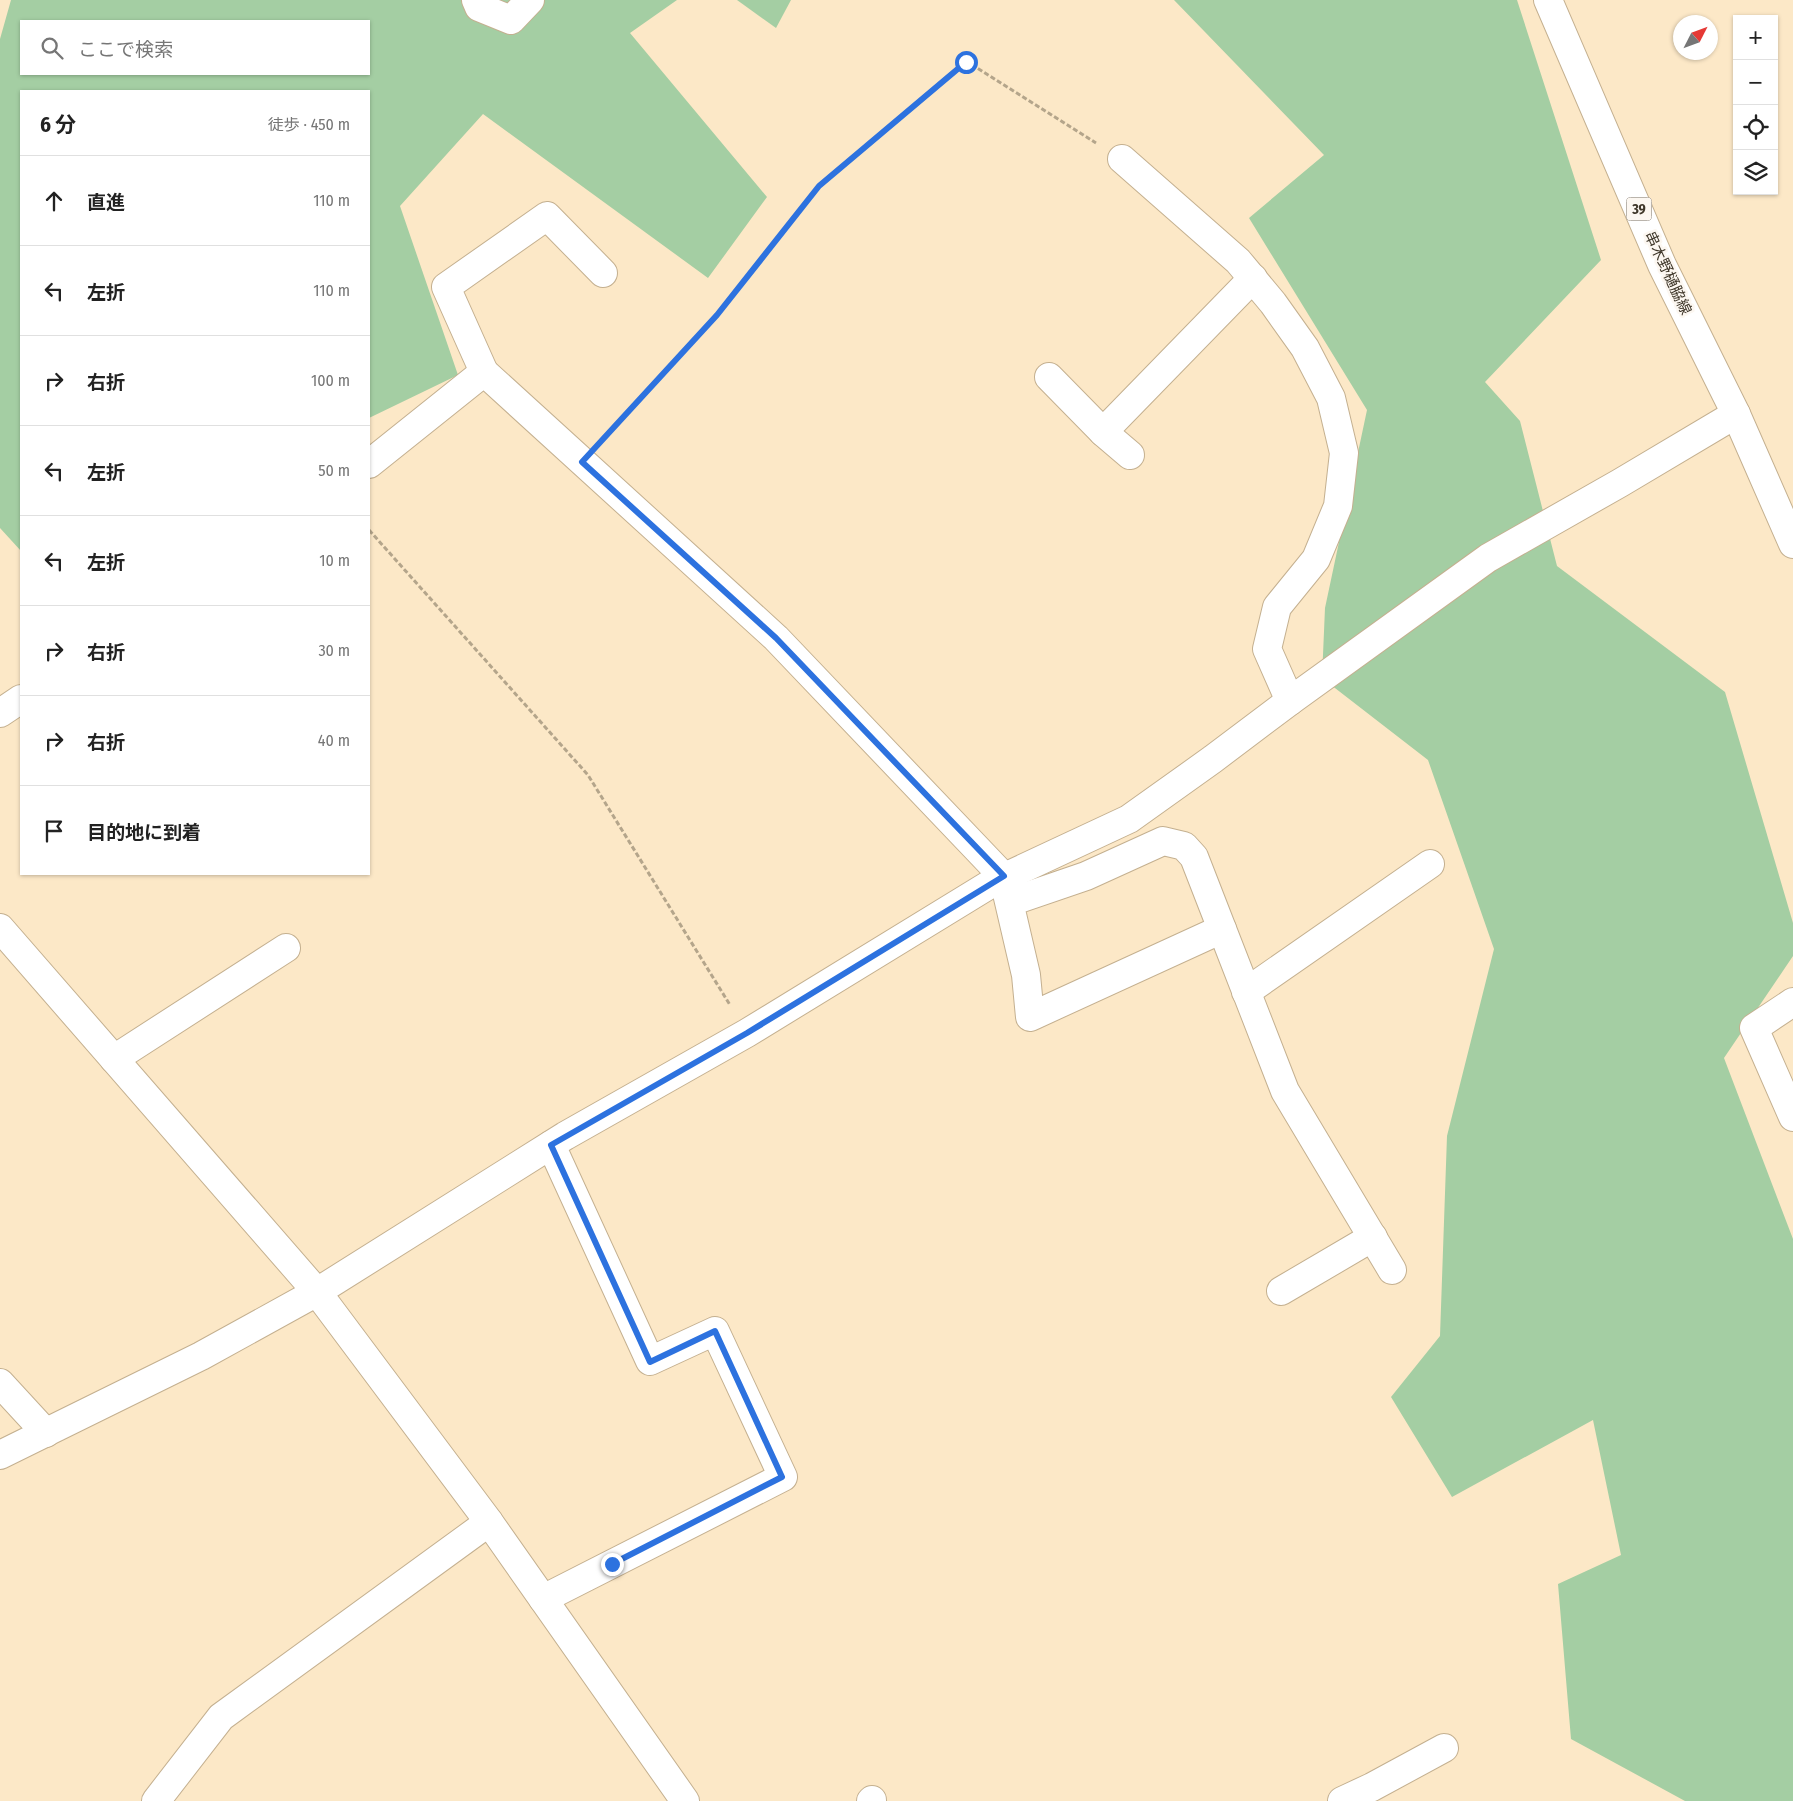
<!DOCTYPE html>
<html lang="ja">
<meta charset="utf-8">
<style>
body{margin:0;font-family:"Fira Sans Condensed","Noto Sans JP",sans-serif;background:#f6f6f6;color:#222}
.controls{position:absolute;right:15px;top:15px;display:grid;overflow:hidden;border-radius:0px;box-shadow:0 1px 4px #0004}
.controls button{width:45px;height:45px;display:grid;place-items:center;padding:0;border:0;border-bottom:1px solid #e0e0e0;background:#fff;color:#222;font:25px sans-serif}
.compass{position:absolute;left:1673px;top:15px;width:45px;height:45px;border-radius:50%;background:#fff;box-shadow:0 1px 4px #0004;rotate:48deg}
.stop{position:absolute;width:15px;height:15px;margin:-11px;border:4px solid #2d72df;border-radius:50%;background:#fff}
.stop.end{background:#2d72df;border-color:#fff;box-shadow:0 1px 5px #0008}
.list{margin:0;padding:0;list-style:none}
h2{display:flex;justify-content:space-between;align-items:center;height:65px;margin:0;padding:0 20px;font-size:21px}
h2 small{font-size:16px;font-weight:400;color:#767676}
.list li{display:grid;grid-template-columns:32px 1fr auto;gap:15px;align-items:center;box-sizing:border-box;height:90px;padding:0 20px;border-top:1px solid #e0e0e0}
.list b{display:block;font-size:19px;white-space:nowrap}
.list em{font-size:16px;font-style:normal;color:#767676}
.icon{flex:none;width:28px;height:28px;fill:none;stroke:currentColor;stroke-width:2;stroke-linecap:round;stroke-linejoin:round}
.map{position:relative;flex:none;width:1793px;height:1801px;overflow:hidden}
.search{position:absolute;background:#fff;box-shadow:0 1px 4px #0004;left:20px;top:20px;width:350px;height:55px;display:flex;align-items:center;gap:12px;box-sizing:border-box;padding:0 18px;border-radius:0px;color:#767676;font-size:19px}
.panel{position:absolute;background:#fff;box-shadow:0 1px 4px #0004;left:20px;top:90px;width:350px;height:785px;border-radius:0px}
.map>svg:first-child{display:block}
.green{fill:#a4cea3;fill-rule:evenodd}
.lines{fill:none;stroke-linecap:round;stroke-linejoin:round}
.minor-casing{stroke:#c4b090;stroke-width:30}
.primary-casing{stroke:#c4b090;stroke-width:30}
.path{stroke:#b4a58b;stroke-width:3;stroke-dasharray:5 2.5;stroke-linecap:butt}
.minor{stroke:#fff;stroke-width:28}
.primary{stroke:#fff;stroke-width:28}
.route{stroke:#2d72df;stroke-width:6}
.labels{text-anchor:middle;stroke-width:5;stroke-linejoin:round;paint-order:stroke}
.shield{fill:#fcf7f1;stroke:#787166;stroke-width:1}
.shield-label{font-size:14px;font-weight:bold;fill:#3f372a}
.street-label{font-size:15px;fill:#3f372a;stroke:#fcf7f1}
</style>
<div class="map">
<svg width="1793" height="1801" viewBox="0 0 1793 1801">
<rect width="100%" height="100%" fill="#fce8c7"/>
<!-- green -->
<g class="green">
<path d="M11 0H677L630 33 767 197 708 278 483 114 400 206 458 375 369 418V91H21V551L0 528V39ZM21 21H369V74H21Z"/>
<polygon points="737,0 791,0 776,28"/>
<polygon points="1174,0 1517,0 1601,260 1485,382 1520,421 1557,566 1725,692 1793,923 1793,956 1724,1058 1793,1239 1793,1801 1685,1801 1571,1739 1558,1584 1621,1555 1593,1420 1452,1497 1391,1397 1440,1336 1447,1136 1494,949 1428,760 1322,678 1325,608 1367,410 1249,218 1324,155"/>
</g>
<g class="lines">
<!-- minor casing -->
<g class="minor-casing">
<g id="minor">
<polyline points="476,0 479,7 511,20 530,0"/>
<polyline points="1122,159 1238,261 1273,303 1305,348 1331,398 1344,453 1338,506 1316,559 1277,607 1267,649 1290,701"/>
<polyline points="484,372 446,287 547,216 603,273"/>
<polyline points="1049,377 1103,432 1253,278"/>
<polyline points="1103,432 1130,455"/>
<polyline points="369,464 484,372 776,638 1003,876 1026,975 1030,1017 1222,929 1194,857 1184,846 1163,841 1086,876 1010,902"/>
<polyline points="0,713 21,699"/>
<polyline points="0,928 317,1292 489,1522 685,1801"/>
<polyline points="1222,929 1285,1091 1392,1270"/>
<polyline points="1246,992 1430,864"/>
<polyline points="1793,1002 1754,1028 1793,1117"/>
<polyline points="114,1059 286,948"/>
<polyline points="1281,1291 1373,1237"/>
<polyline points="0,1383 46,1433"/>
<polyline points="0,1455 201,1356 317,1292 565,1136 747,1033 992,883 1129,819 1213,759 1290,701 1488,558 1620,483 1736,414"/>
<polyline points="543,1599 783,1477 715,1331 650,1361 551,1145"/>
<polyline points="156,1801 221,1717 489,1522"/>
<polyline points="871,1801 872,1800"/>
<polyline points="1342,1801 1372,1787 1444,1748"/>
</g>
</g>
<!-- primary casing -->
<g class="primary-casing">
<polyline id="primary" points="1548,0 1662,265 1736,414 1793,544"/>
</g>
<!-- path -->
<g class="path">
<polyline points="603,439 717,315 819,186 966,61 1096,143"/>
<polyline points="369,530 588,775 730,1005"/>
</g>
<!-- minor -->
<use href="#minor" class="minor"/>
<!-- primary -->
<use href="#primary" class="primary"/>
</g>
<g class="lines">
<!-- route -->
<polyline class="route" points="612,1564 782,1477 715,1331 650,1362 551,1145 747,1033 1004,876 776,638 582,462 717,315 819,186 966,62"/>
</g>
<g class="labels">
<!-- shield labels -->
<rect class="shield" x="1626.5" y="197.5" width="25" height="23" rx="4"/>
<g class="shield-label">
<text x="1639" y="214">39</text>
</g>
<!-- street labels -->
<g class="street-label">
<text transform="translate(1668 273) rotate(65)" y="5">串木野樋脇線</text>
</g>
</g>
</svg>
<div class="controls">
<button>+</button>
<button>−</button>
<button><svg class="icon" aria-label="locate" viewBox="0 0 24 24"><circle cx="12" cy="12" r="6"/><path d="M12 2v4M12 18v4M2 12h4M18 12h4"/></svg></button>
<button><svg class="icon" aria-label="layers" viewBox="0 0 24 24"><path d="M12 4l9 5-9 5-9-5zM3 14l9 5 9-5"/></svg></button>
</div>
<svg class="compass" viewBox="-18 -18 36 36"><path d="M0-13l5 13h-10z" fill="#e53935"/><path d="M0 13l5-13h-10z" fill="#767676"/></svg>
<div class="stop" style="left:966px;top:62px"></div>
<div class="stop end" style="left:612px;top:1564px"></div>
<div class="search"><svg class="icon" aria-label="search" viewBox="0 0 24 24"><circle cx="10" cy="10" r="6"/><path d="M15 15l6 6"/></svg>ここで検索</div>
<section class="panel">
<h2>6 分<small>徒歩 · 450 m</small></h2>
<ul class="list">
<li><svg class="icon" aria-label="ahead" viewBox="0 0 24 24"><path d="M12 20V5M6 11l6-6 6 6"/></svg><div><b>直進</b></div><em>110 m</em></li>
<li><svg class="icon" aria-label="left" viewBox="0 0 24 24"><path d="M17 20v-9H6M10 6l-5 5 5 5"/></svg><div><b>左折</b></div><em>110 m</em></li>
<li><svg class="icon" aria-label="right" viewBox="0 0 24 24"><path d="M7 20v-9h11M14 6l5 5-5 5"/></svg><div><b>右折</b></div><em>100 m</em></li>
<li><svg class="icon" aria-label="left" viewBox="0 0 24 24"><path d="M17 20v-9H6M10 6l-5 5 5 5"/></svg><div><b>左折</b></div><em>50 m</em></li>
<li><svg class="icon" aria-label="left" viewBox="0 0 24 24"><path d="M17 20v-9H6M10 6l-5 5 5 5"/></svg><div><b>左折</b></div><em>10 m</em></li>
<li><svg class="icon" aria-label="right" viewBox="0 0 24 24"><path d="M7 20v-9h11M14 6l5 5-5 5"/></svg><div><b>右折</b></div><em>30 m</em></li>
<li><svg class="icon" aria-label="right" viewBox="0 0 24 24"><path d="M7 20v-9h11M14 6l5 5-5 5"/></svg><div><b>右折</b></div><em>40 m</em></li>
<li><svg class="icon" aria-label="arrive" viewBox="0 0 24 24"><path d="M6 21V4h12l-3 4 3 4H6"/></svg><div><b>目的地に到着</b></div></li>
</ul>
</section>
</div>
